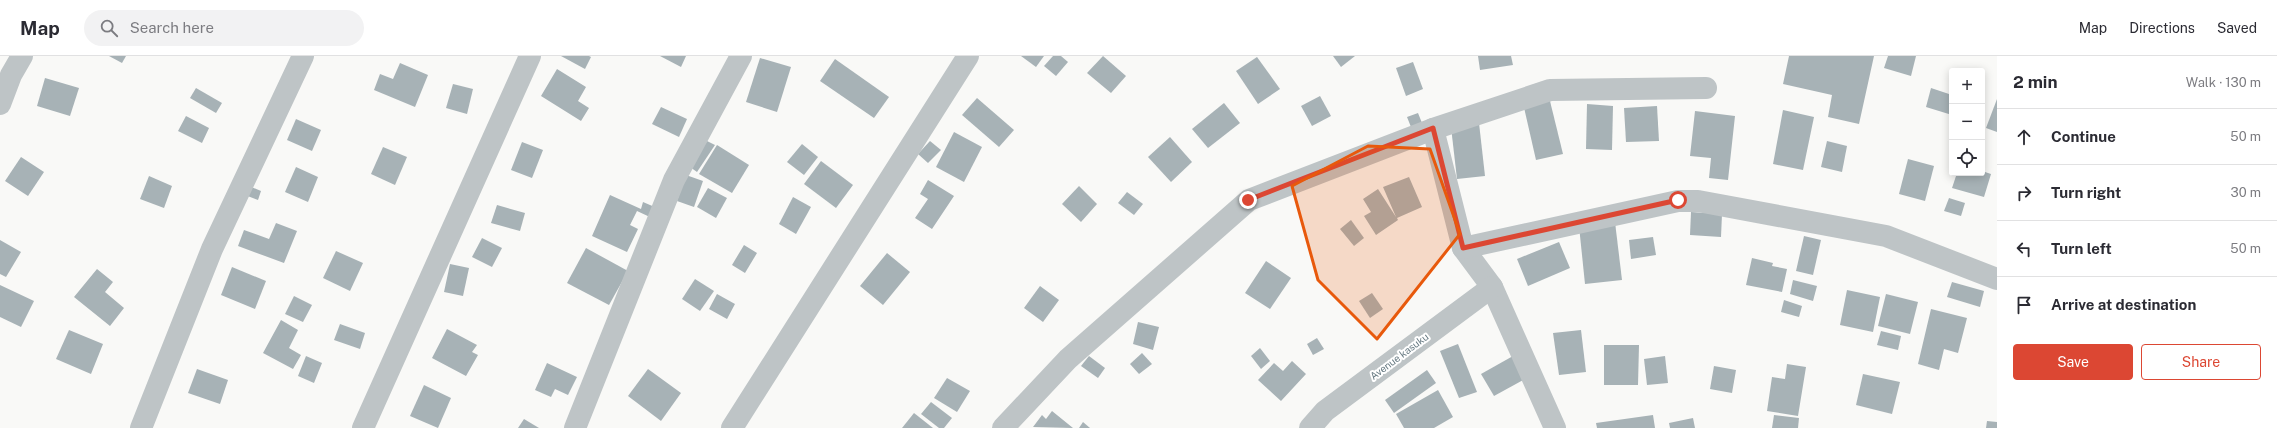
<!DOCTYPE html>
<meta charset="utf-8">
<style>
body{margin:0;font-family:"Public Sans",sans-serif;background:#f2f2f3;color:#2b2b33}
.controls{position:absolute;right:12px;top:12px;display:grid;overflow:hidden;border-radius:4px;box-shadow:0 2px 10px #0003}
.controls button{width:36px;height:36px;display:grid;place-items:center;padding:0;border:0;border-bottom:1px solid #e1e1e2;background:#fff;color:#2b2b33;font:20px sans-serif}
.stop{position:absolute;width:12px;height:12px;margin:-9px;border:3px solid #dc4733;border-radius:50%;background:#fff}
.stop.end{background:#dc4733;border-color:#fff;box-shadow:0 1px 4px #0008}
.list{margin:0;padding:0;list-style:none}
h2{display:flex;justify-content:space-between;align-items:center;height:52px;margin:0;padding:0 16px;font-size:17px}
h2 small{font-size:13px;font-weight:400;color:#7c7c81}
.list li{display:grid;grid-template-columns:26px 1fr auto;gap:12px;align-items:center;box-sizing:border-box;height:56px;padding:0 16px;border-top:1px solid #e1e1e2}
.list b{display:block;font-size:15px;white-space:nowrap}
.list em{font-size:13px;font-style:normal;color:#7c7c81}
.actions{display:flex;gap:8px;padding:12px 16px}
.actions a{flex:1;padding:9px 0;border:1px solid #dc4733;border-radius:4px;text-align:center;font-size:14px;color:#dc4733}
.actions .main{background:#dc4733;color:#fff}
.icon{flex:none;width:22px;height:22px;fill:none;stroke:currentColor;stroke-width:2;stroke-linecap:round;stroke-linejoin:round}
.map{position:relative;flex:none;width:1997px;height:372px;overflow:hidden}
header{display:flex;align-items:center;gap:24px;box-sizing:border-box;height:56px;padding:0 20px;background:#fff;border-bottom:1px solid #e1e1e2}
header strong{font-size:19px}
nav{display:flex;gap:22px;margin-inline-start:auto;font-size:14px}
.search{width:280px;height:36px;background:#f2f2f3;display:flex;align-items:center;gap:10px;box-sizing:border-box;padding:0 14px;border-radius:22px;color:#7c7c81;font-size:15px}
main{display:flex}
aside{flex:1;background:#fff}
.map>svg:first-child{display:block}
.building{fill:#a7b2b6}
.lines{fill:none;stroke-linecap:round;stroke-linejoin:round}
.street{stroke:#bec4c6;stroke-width:22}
.route{stroke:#dc4733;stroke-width:5}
.marked{fill:#e8590c;fill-opacity:0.2;stroke:#e8590c;stroke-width:3;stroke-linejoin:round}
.labels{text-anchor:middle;stroke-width:4;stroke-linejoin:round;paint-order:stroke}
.street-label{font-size:10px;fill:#657880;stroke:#fff}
</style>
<header>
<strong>Map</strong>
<div class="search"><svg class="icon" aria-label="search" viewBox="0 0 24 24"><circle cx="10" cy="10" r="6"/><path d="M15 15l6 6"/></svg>Search here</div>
<nav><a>Map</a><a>Directions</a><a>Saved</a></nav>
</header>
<main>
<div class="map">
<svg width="1997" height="372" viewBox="0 0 1997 372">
<rect width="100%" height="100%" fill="#f9f9f7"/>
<!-- building -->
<g class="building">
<polygon points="109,0 126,0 122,7"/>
<polygon points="561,0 589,0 591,1 585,13"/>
<polygon points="660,0 686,0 681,11"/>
<polygon points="1021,0 1044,0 1036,11"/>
<polygon points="1053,0 1061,0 1068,6 1056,20 1044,10"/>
<polygon points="1103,0 1126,20 1111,37 1087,17"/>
<polygon points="1333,0 1355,0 1341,11"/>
<polygon points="1478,0 1511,0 1513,9 1480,14"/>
<polygon points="1789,0 1874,0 1859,68 1828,61 1832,39 1783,28"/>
<polygon points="1888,0 1916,0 1911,20 1884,12"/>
<polygon points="1257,1 1280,33 1258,48 1236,15"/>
<polygon points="760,2 791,11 777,56 746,46"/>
<polygon points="835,3 889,41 874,62 820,25"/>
<polygon points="1413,6 1423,33 1406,40 1396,12"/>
<polygon points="400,7 428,19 415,51 374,34 380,18 393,23"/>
<polygon points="557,13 586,31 578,45 589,52 581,65 541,40"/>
<polygon points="45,22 79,32 70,60 37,50"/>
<polygon points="453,28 473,33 467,58 446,52"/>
<polygon points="196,32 222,47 216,57 190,42"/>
<polygon points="1931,32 1952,39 1952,59 1926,51"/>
<polygon points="1320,40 1331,60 1312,70 1301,50"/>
<polygon points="1549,41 1563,98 1536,104 1523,47"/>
<polygon points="977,42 1014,74 999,91 962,59"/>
<polygon points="1997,43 1997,76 1986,72"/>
<polygon points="1224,47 1240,67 1208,92 1192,73"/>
<polygon points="1587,48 1613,50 1612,94 1586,93"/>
<polygon points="1657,50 1659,85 1626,86 1624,52"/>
<polygon points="661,51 687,63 679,81 652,68"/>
<polygon points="1783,54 1814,61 1803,114 1773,108"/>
<polygon points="1695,55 1735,60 1728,124 1709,122 1711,102 1690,100"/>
<polygon points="1418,57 1422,67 1411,71 1407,61"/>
<polygon points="186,60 209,72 202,87 178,75"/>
<polygon points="296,63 321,74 312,95 287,84"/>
<polygon points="1479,67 1485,120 1457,123 1451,71"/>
<polygon points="954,76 982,91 964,126 936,111"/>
<polygon points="1170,81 1192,106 1171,126 1148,101"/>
<polygon points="707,85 715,89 697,116 690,111"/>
<polygon points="930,85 941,94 928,107 918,98"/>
<polygon points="1827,85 1847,90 1842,116 1821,111"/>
<polygon points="522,86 543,94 532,122 511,114"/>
<polygon points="802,88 818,101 804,119 787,106"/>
<polygon points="717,89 749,109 732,137 699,118"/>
<polygon points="383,91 407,101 395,129 371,118"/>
<polygon points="21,101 44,116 28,140 5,125"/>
<polygon points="1908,103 1934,110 1925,145 1899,138"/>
<polygon points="821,105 853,129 836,152 804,128"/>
<polygon points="296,111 318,121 308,146 285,136"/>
<polygon points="1982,115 1991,118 1984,141 1952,132 1957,117 1982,117"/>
<polygon points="686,119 703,125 694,151 677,145"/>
<polygon points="149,120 172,130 164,152 140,143"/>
<polygon points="1409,121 1422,151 1397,162 1398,164 1376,179 1364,160 1371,156 1363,143 1378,133 1396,161 1383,131"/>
<polygon points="928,124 954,140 932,173 915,162 928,143 920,138"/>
<polygon points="249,130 261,135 258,144 245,139"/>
<polygon points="1079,130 1097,148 1081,166 1062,148"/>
<polygon points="708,132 727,142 716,162 697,151"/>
<polygon points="1127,136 1143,148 1134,159 1118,147"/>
<polygon points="610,139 641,153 643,146 657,152 652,162 637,155 630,169 638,173 627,196 592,180"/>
<polygon points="793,141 811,151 796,178 779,168"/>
<polygon points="1949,142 1965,147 1961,160 1944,155"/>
<polygon points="497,149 525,157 520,175 491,167"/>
<polygon points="1691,156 1722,158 1721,181 1690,179"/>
<polygon points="1351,164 1364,182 1354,190 1340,173"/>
<polygon points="1615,166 1622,224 1585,228 1579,170"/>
<polygon points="276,167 297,175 284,207 238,190 244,174 269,183"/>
<polygon points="1804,180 1821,184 1813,219 1796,215"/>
<polygon points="1653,181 1656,199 1631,203 1629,184"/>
<polygon points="482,182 502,192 492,211 472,201"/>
<polygon points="0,184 21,196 6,221 0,218"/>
<polygon points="1559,186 1570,212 1528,230 1517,203"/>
<polygon points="744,189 757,197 745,217 732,209"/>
<polygon points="586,192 628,215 609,249 567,227"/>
<polygon points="336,195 363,207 350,235 323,222"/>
<polygon points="887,197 910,216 883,249 860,230"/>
<polygon points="1752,202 1773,207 1772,210 1787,213 1782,236 1746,229"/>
<polygon points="1266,205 1291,222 1270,253 1245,237"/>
<polygon points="450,208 469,212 463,240 444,236"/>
<polygon points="232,211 266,225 255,253 221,239"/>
<polygon points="97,213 113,226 105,236 124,252 110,270 74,241"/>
<polygon points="695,223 714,235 700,255 682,243"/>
<polygon points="1793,224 1817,230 1813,245 1790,238"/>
<polygon points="1952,226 1984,235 1980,251 1947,241"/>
<polygon points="0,229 34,245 21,271 0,261"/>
<polygon points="1040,230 1059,244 1043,266 1024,252"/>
<polygon points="1847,234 1880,241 1873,276 1840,269"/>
<polygon points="1372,237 1383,253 1370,262 1359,245"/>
<polygon points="717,238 735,248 727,263 709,253"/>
<polygon points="1886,238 1918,246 1910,278 1878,270"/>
<polygon points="294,240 312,249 303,266 285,258"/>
<polygon points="1784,244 1802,250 1799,261 1781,256"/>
<polygon points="1931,253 1967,262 1958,297 1944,293 1939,314 1918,308"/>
<polygon points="281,264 298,274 289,292 301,299 293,313 263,297"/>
<polygon points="1138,266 1159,271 1153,294 1133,288"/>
<polygon points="340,268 365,277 360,293 334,284"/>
<polygon points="447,273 477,289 472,296 478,299 466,320 432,302"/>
<polygon points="69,274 103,288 91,318 56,303"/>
<polygon points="1581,274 1586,316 1559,319 1553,277"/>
<polygon points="1881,275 1901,280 1898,294 1877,289"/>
<polygon points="1317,282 1324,293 1313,299 1307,288"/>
<polygon points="1458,288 1477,336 1459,342 1440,295"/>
<polygon points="1604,289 1639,289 1638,329 1604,329"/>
<polygon points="1260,292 1270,305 1261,313 1251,300"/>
<polygon points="1142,297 1152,308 1139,318 1130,308"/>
<polygon points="306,300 322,307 314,327 298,320"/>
<polygon points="1089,300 1105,312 1098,322 1081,310"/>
<polygon points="1513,300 1525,323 1494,340 1481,318"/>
<polygon points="1665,300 1668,327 1647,329 1644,303"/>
<polygon points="1292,305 1306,318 1281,345 1258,324 1274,307 1283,315"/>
<polygon points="547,307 577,321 568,339 555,333 551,341 535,334"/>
<polygon points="1787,308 1806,311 1798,360 1767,355 1772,321 1785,323"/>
<polygon points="1714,310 1736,314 1732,337 1710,333"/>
<polygon points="197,313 228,324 220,348 188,337"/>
<polygon points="648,313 681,337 661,365 628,340"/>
<polygon points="1427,314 1436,327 1394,357 1385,344"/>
<polygon points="1863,318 1900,326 1892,358 1856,349"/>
<polygon points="947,322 970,335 957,356 934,342"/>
<polygon points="424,329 451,342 438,372 410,360"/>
<polygon points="1438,334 1453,361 1434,372 1404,372 1396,358"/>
<polygon points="931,346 952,362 944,372 939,372 921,358"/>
<polygon points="1052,355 1073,372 1033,371 1042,359 1046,363"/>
<polygon points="914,357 933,372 902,372"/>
<polygon points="1653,359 1655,372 1597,372 1596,367"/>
<polygon points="1774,359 1799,362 1798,372 1772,372"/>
<polygon points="1693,362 1695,372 1670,372 1669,367"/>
<polygon points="524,363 539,372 518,372"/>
<polygon points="1987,365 1997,366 1997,372 1986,372"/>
<polygon points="1083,366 1090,372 1079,372"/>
</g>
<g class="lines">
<!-- street -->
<g class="street">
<polyline points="0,48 11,19 22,0"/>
<polyline points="1433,73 1463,192 1492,231 1555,372"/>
<polyline points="1463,192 1678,145 1698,145 1886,180 1997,223"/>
<polyline points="141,372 212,193 303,0"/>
<polyline points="363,372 530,0"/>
<polyline points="575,372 674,124 741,0"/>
<polyline points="732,372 968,0"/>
<polyline points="1003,372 1068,303 1249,144 1433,73 1550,34 1706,32"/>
<polyline points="1310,372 1325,355 1492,231"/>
</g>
</g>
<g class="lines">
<!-- route -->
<polyline class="route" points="1248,144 1433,72 1463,192 1678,144"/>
</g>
<!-- marked area -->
<path class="marked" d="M1368 90 1430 93 1460 178 1377 283 1318 224 1292 130Z"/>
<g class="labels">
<!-- street labels -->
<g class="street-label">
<text transform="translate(1399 300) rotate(-37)" y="4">Avenue kasuku</text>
</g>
</g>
</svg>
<div class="controls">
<button>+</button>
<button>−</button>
<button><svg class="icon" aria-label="locate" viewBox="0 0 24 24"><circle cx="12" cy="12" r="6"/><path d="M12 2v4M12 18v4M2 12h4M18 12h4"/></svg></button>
</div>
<div class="stop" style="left:1678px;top:144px"></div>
<div class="stop end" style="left:1248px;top:144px"></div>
</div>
<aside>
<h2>2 min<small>Walk · 130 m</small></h2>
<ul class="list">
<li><svg class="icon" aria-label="ahead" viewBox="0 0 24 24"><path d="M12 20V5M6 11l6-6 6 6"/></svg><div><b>Continue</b></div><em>50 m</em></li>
<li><svg class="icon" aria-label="right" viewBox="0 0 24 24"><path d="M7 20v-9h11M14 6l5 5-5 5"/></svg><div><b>Turn right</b></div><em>30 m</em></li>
<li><svg class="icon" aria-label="left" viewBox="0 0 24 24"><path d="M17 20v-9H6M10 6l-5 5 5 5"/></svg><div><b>Turn left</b></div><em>50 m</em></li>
<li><svg class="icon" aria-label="arrive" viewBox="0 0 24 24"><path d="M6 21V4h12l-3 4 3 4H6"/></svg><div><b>Arrive at destination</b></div></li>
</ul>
<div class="actions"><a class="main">Save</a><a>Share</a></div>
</aside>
</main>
